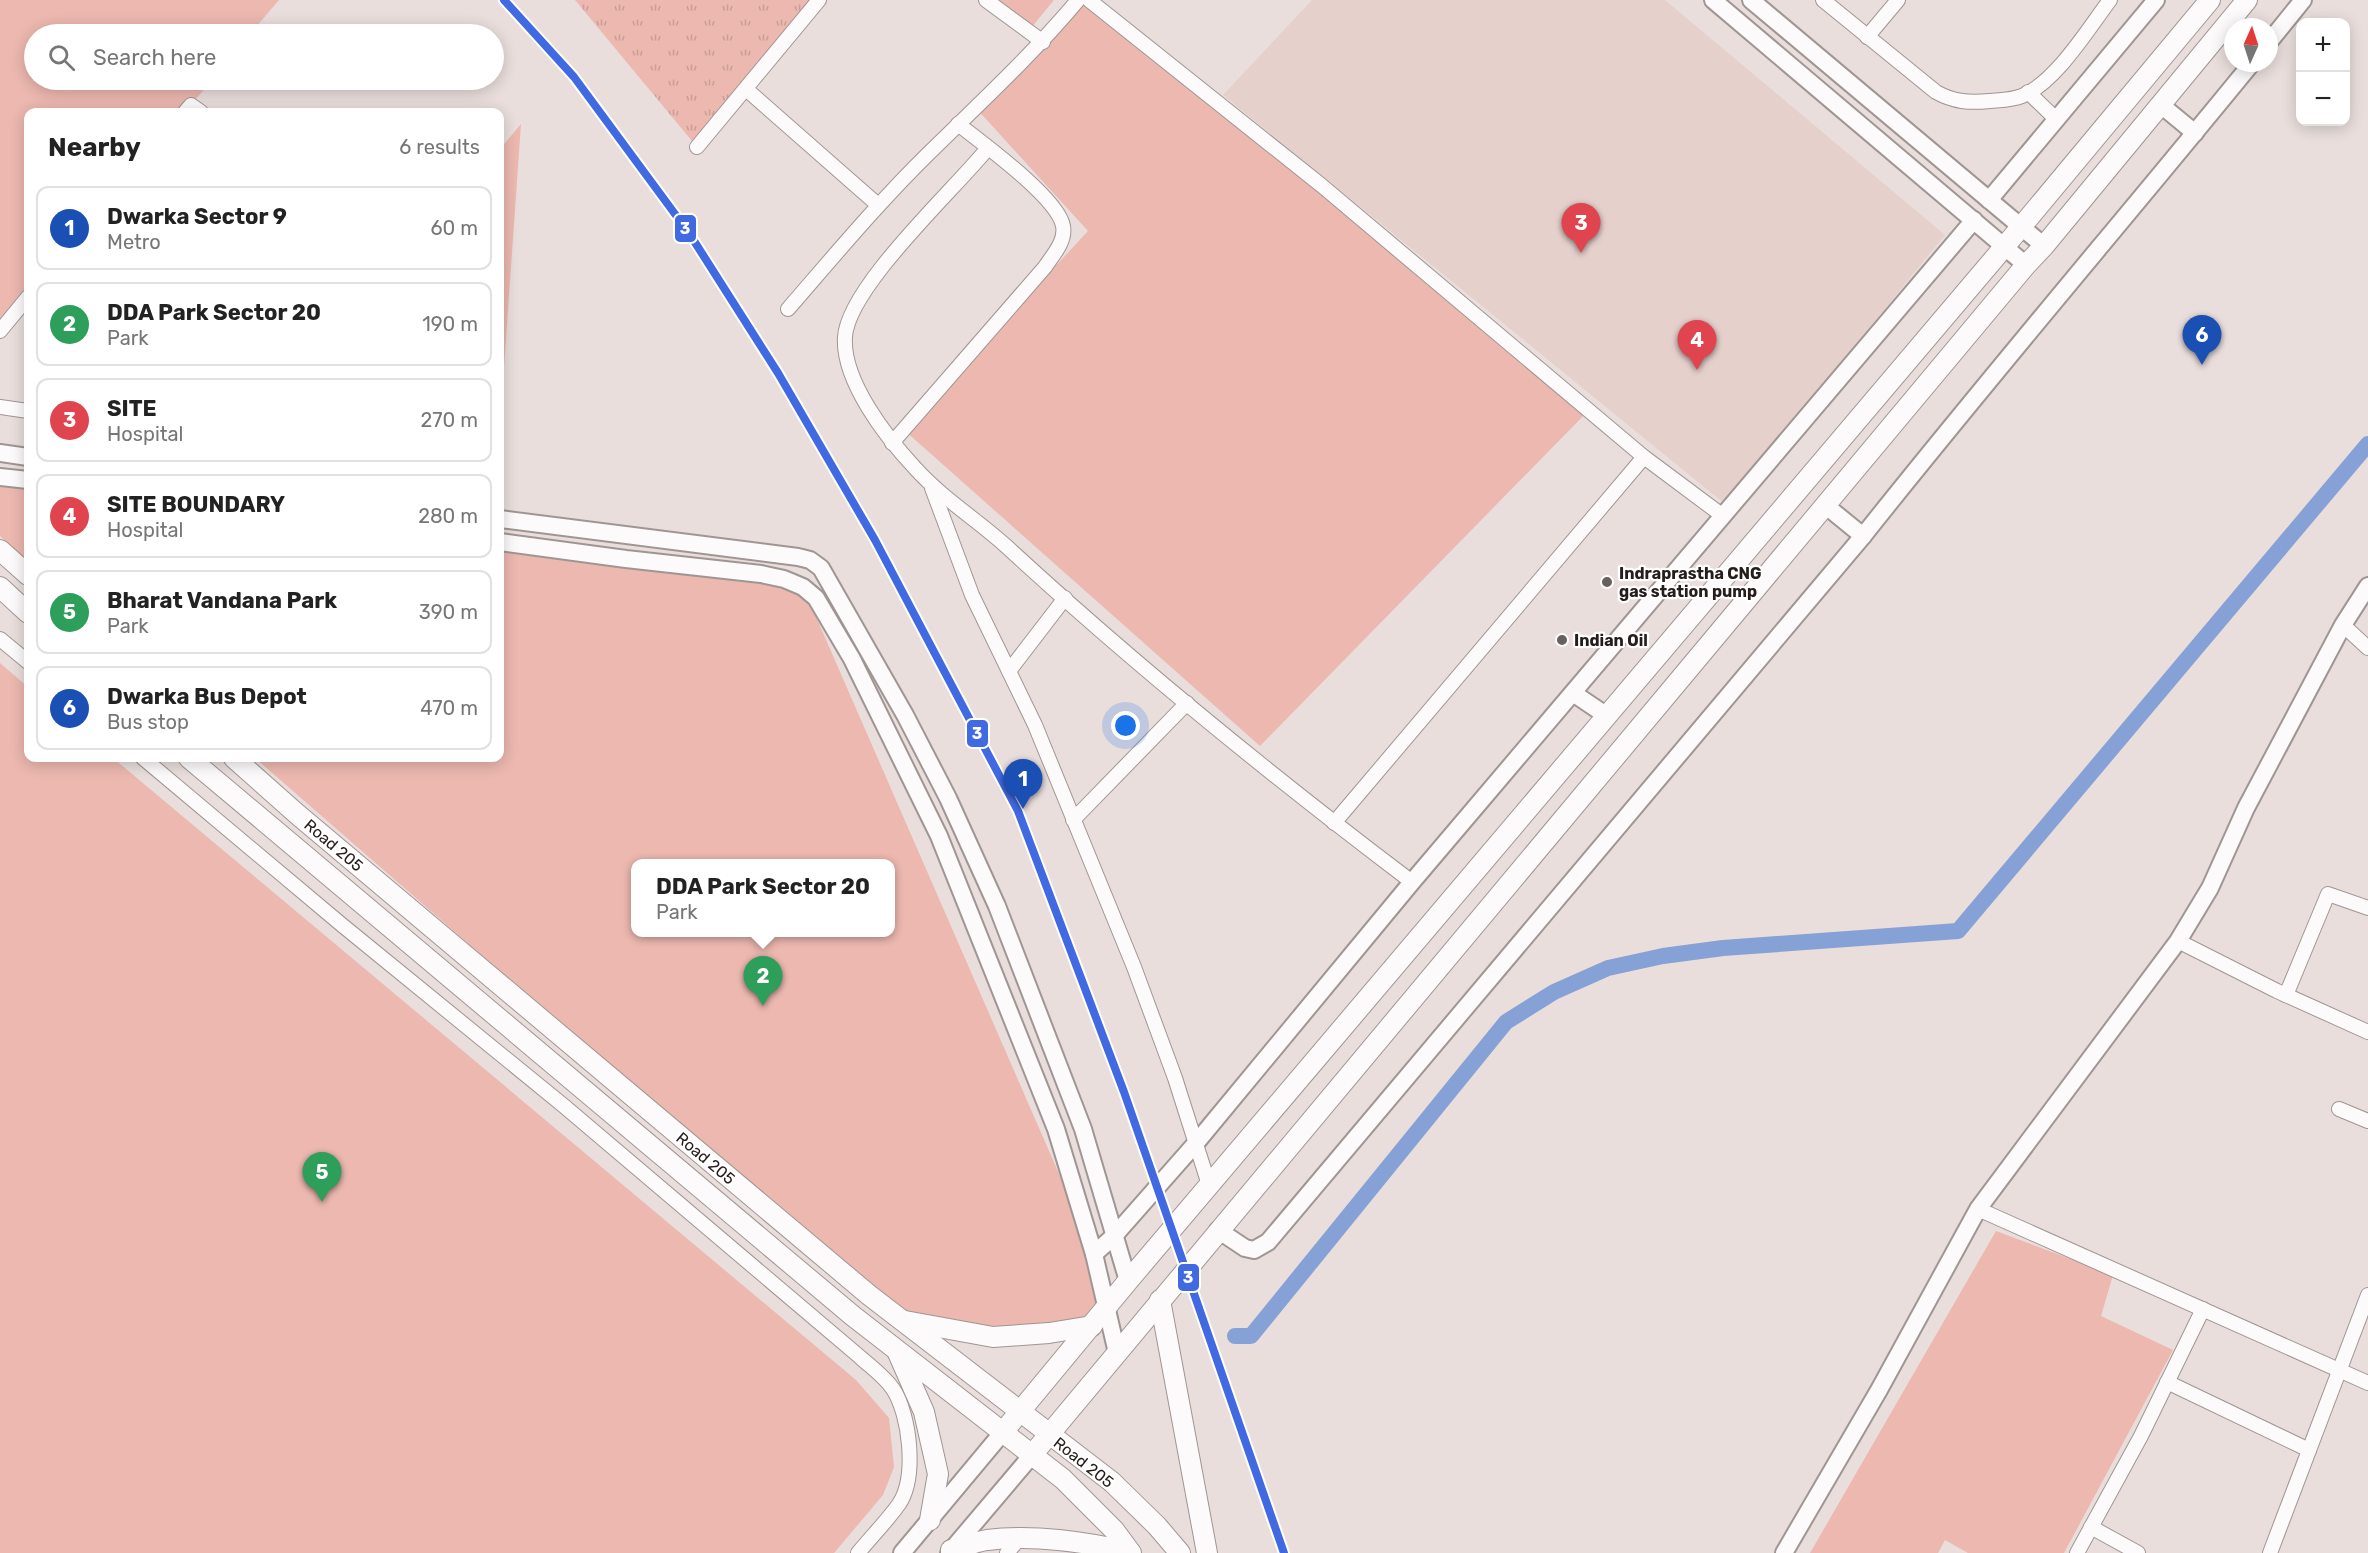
<!DOCTYPE html>
<meta charset="utf-8">
<style>
body{margin:0;font-family:Rubik,sans-serif;background:#f2f2f2;color:#222}
.controls{position:absolute;right:18px;top:18px;display:grid;overflow:hidden;border-radius:12px;box-shadow:0 3px 15px #0003}
.controls button{width:54px;height:54px;display:grid;place-items:center;padding:0;border:0;border-bottom:2px solid #e0e0e0;background:#fff;color:#222;font:30px sans-serif}
.compass{position:absolute;left:2224px;top:18px;width:54px;height:54px;border-radius:50%;background:#fff;box-shadow:0 3px 15px #0003;rotate:3deg}
.you{position:absolute;left:1126px;top:726px;width:21px;height:21px;margin:-15px;border:4px solid #fff;border-radius:50%;background:#1a73e8;box-shadow:0 0 0 9px #1a73e833}
.badge{display:grid;place-items:center;width:39px;height:39px;border-radius:50%;background:#b45309;color:#fff;font-size:20px;font-weight:700}
.pin{position:absolute;translate:-50% -50px;filter:drop-shadow(0 2px 3px #0008)}
.pin::after{content:'';position:absolute;top:32px;width:21px;height:18px;background:inherit;clip-path:polygon(0 0,100% 0,50% 100%)}
.popup{position:absolute;left:631px;top:859px;width:264px;height:78px;box-sizing:border-box;display:grid;place-content:center;border-radius:12px;background:#fff;filter:drop-shadow(0 2px 4px #0005);font-size:20px;white-space:nowrap;color:#767676}
.popup b{font-size:22px;color:#222}
.popup::after{content:'';position:absolute;left:50%;top:100%;margin-left:-12px;border:12px solid transparent;border-top-color:#fff}
.list{margin:0;padding:0;list-style:none}
h2{display:flex;justify-content:space-between;align-items:center;height:78px;margin:0;padding:0 24px;font-size:26px}
h2 small{font-size:20px;font-weight:400;color:#767676}
.list li{display:grid;grid-template-columns:39px 1fr auto;gap:18px;align-items:center;box-sizing:border-box;height:84px;margin:0 12px 12px;padding:0 12px;border:2px solid #e0e0e0;border-radius:12px}
.list b{display:block;font-size:22px;white-space:nowrap}
.list p{margin:0;font-size:20px;white-space:nowrap;color:#767676}
.list em{font-size:20px;font-style:normal;color:#767676}
.icon{flex:none;width:33px;height:33px;fill:none;stroke:currentColor;stroke-width:2;stroke-linecap:round;stroke-linejoin:round}
.map{position:relative;flex:none;width:2368px;height:1553px;overflow:hidden}
.search{position:absolute;background:#fff;box-shadow:0 3px 15px #0003;left:24px;top:24px;width:480px;height:66px;display:flex;align-items:center;gap:15px;box-sizing:border-box;padding:0 21px;border-radius:33px;color:#767676;font-size:22px}
.panel{position:absolute;background:#fff;box-shadow:0 3px 15px #0003;left:24px;top:108px;width:480px;height:654px;border-radius:12px}
.map>svg:first-child{display:block}
.built{fill:#e5d0cc}
.grass{fill:url(#grass-tufts)}
.green{fill:#ecb8b0;fill-rule:evenodd}
.lines{fill:none;stroke-linecap:round;stroke-linejoin:round}
.canal{stroke:#86a1d6;stroke-width:16}
.minor-casing{stroke:#9f9694;stroke-width:16}
.tertiary-casing{stroke:#9f9694;stroke-width:20}
.secondary-casing{stroke:#9f9694;stroke-width:22}
.minor{stroke:#fcfafa;stroke-width:14}
.tertiary{stroke:#fcfafa;stroke-width:16}
.secondary{stroke:#fcfafa;stroke-width:20}
.metro-1-casing{stroke:#fff;stroke-width:12}
.metro-1{stroke:#4169e1;stroke-width:8}
.poi-dot{fill:#69615f;stroke:#fff;stroke-width:2}
.labels{text-anchor:middle;stroke-width:4.5;stroke-linejoin:round;paint-order:stroke}
.poi-label{font-size:16px;font-weight:bold;fill:#241d1b;stroke:#fff;text-anchor:start}
.street-label{font-size:16px;fill:#241d1b;stroke:#fff}
.line-badge{stroke:#fff;stroke-width:2}
.badge-label{font-size:16px;text-anchor:middle;font-weight:bold;fill:#fff}
</style>
<div class="map">
<svg width="2368" height="1553" viewBox="0 0 2368 1553">
<defs>
<pattern id="grass-tufts" width="24" height="20" patternUnits="userSpaceOnUse" patternTransform="scale(1.5)"><rect width="24" height="20" fill="#ecb8b0"/><path d="M3 7l-1-3M5 7V3M7 7l1-3M15 17l-1-3M17 17v-4M19 17l1-3" fill="none" stroke="#ca9e97"/></pattern>
</defs>
<rect width="100%" height="100%" fill="#e9dedc"/>
<!-- built -->
<polygon class="built" points="1312,0 1665,0 1945,235 1725,504 1223,95"/>
<!-- grass -->
<polygon class="grass" points="575,0 821,0 697,147"/>
<!-- green -->
<g class="green">
<polygon points="0,0 279,0 250,34 34,34 34,80 212,80 185,112 28,112 28,300 0,334"/>
<polygon points="998,0 1054,0 1031,28"/>
<polygon points="1078,0 1089,0 1589,410 1260,746 904,430 1088,231 975,107"/>
<polygon points="521,124 501,410 500,149"/>
<polygon points="0,477 28,481 28,561 0,536"/>
<path d="M500 541 803 587 1094 1254 1106 1310 1049 1333 902 1321 255 758H500ZM636 864H891V932H636Z"/>
<polygon points="0,663 28,687 28,758 113,758 856,1380 889,1418 894,1467 883,1495 834,1553 0,1553"/>
<polygon points="1996,1231 2113,1275 2101,1316 2173,1350 2064,1553 1968,1553 1945,1540 1938,1553 1810,1553"/>
</g>
<g class="lines">
<!-- canal -->
<polyline class="canal" points="1235,1336 1251,1336 1506,1022 1554,992 1608,968 1663,956 1723,948 1958,931 2368,444"/>
<!-- minor casing -->
<g class="minor-casing">
<g id="minor">
<polyline points="986,0 1043,42"/>
<polyline points="1089,0 1321,185 1644,457 1723,516"/>
<path d="M1823 0 1936 92C1954 102 1969 103 1990 101 2001 100 2012 100 2022 96 2056 82 2088 29 2110 0"/>
<polyline points="1867,37 1898,0"/>
<polyline points="746,89 878,205"/>
<polyline points="2028,92 2056,119"/>
<polyline points="185,112 191,105 201,112"/>
<polyline points="697,147 819,0"/>
<path d="M988 148C954 190 848 287 845 337 842 381 887 438 915 468 942 498 976 519 1006 546 1135 665 1272 776 1412 882"/>
<path d="M788 309C834 256 879 202 929 153 980 103 1032 55 1078 0"/>
<polyline points="0,331 28,297"/>
<polyline points="0,407 28,411"/>
<path d="M892 443 1045 267C1053 255 1066 241 1063 226 1058 198 982 143 958 124"/>
<polyline points="932,488 972,595 1035,725 1134,967 1175,1078 1209,1185"/>
<polyline points="2343,625 2368,648"/>
<polyline points="0,639 28,662"/>
<polyline points="1009,671 1065,598"/>
<path d="M143 758 342 925 564 1106 860 1357C871 1367 885 1377 893 1389 910 1415 917 1477 899 1504 887 1521 871 1537 858 1553"/>
<polyline points="1073,820 1187,703"/>
<polyline points="1334,823 1644,457"/>
<polyline points="2178,941 2277,991 2368,1032"/>
<polyline points="2286,995 2328,894 2368,908"/>
<polyline points="2339,1109 2368,1121"/>
<polyline points="1978,1209 2368,1383"/>
<polyline points="2167,1382 2309,1450"/>
<polyline points="2091,1527 2138,1553"/>
<polyline points="1007,1553 1019,1539"/>
<polyline points="2077,1553 2141,1436 2203,1309"/>
<polyline points="2270,1553 2368,1295"/>
</g>
</g>
<!-- tertiary casing -->
<g class="tertiary-casing">
<g id="tertiary">
<polyline points="1713,0 2026,265"/>
<polyline points="1751,0 2044,246"/>
<polyline points="2269,42 2303,0"/>
<polyline points="2161,105 2195,133"/>
<polyline points="1989,200 2156,0"/>
<polyline points="0,453 28,457"/>
<polyline points="0,477 28,480"/>
<polyline points="1825,505 1863,536"/>
<polyline points="500,519 798,557 810,560 821,568 905,715 948,798 997,906 1083,1129 1128,1281"/>
<polyline points="500,542 626,559 761,574 784,579 803,587 816,598 852,659 939,836 1056,1129 1094,1254 1117,1353"/>
<polyline points="1573,693 1607,716"/>
<path d="M1218 1230 1245 1248 1254 1250 1268 1242 1863 536C1990 376 2123 221 2252 63"/>
<polyline points="1094,1254 1114,1236 1196,1143 1412,882 1974,220"/>
<polyline points="902,1553 1003,1432"/>
<polyline points="949,1553 1032,1455"/>
<polyline points="1784,1553 1879,1390 1978,1209 2178,941 2210,888 2246,808 2343,625 2368,586"/>
</g>
</g>
<!-- secondary casing -->
<g class="secondary-casing">
<g id="secondary">
<polyline points="0,550 28,575"/>
<polyline points="0,587 28,613"/>
<polyline points="189,758 853,1316 1063,1479 1114,1530 1131,1553"/>
<polyline points="234,758 297,814 869,1295 1112,1482 1157,1526 1180,1553"/>
<polyline points="1160,1300 1207,1553"/>
<polyline points="905,1321 993,1337 1049,1333 1092,1326"/>
<polyline points="898,1353 924,1412 938,1474 930,1520"/>
<polyline points="1003,1432 1128,1281 2021,227 2210,0"/>
<polyline points="1032,1455 2026,265 2044,246 2247,0"/>
<path d="M951 1550C963 1547 975 1542 987 1540 1034 1534 1084 1542 1130 1552"/>
</g>
</g>
<!-- minor -->
<use href="#minor" class="minor"/>
<!-- tertiary -->
<use href="#tertiary" class="tertiary"/>
<!-- secondary -->
<use href="#secondary" class="secondary"/>
<!-- metro-1 casing -->
<g class="metro-1-casing">
<polyline id="metro-1" points="504,0 574,77 689,233 778,373 875,540 1018,811 1124,1092 1284,1553"/>
</g>
<!-- metro-1 -->
<use href="#metro-1" class="metro-1"/>
</g>
<!-- markers -->
<g class="poi-dot">
<circle cx="1607" cy="582" r="6"/>
<circle cx="1562" cy="640" r="6"/>
</g>
<g class="labels">
<!-- poi labels -->
<g class="poi-label">
<text x="1619" y="579">Indraprastha CNG<tspan x="1619" dy="18">gas station pump</tspan></text>
<text x="1574" y="646">Indian Oil</text>
</g>
<!-- street labels -->
<g class="street-label">
<text transform="translate(334 845) rotate(40)" y="6">Road 205</text>
<text transform="translate(706 1158) rotate(40)" y="6">Road 205</text>
<text transform="translate(1084 1462) rotate(38)" y="6">Road 205</text>
</g>
</g>
<g class="line-badge">
<rect x="674" y="214" width="23" height="29" rx="6" fill="#4169e1"/>
<rect x="966" y="719" width="23" height="29" rx="6" fill="#4169e1"/>
<rect x="1177" y="1263" width="23" height="29" rx="6" fill="#4169e1"/>
</g>
<g class="badge-label">
<text x="685" y="234">3</text>
<text x="977" y="739">3</text>
<text x="1188" y="1283">3</text>
</g>
</svg>
<div class="controls">
<button>+</button>
<button>−</button>
</div>
<svg class="compass" viewBox="-18 -18 36 36"><path d="M0-13l5 13h-10z" fill="#e53935"/><path d="M0 13l5-13h-10z" fill="#767676"/></svg>
<div class="you"></div>
<div class="pin badge" style="left:1023px;top:809px;background:#1a4fb4">1</div>
<div class="pin badge" style="left:763px;top:1006px;background:#2e9e5b">2</div>
<div class="popup"><b>DDA Park Sector 20</b>Park</div>
<div class="pin badge" style="left:1581px;top:253px;background:#e0444e">3</div>
<div class="pin badge" style="left:1697px;top:370px;background:#e0444e">4</div>
<div class="pin badge" style="left:322px;top:1202px;background:#2e9e5b">5</div>
<div class="pin badge" style="left:2202px;top:365px;background:#1a4fb4">6</div>
<div class="search"><svg class="icon" aria-label="search" viewBox="0 0 24 24"><circle cx="10" cy="10" r="6"/><path d="M15 15l6 6"/></svg>Search here</div>
<section class="panel">
<h2>Nearby<small>6 results</small></h2>
<ul class="list">
<li><span class="badge" style="background:#1a4fb4">1</span><div><b>Dwarka Sector 9</b><p>Metro</p></div><em>60 m</em></li>
<li><span class="badge" style="background:#2e9e5b">2</span><div><b>DDA Park Sector 20</b><p>Park</p></div><em>190 m</em></li>
<li><span class="badge" style="background:#e0444e">3</span><div><b>SITE</b><p>Hospital</p></div><em>270 m</em></li>
<li><span class="badge" style="background:#e0444e">4</span><div><b>SITE BOUNDARY</b><p>Hospital</p></div><em>280 m</em></li>
<li><span class="badge" style="background:#2e9e5b">5</span><div><b>Bharat Vandana Park</b><p>Park</p></div><em>390 m</em></li>
<li><span class="badge" style="background:#1a4fb4">6</span><div><b>Dwarka Bus Depot</b><p>Bus stop</p></div><em>470 m</em></li>
</ul>
</section>
</div>
